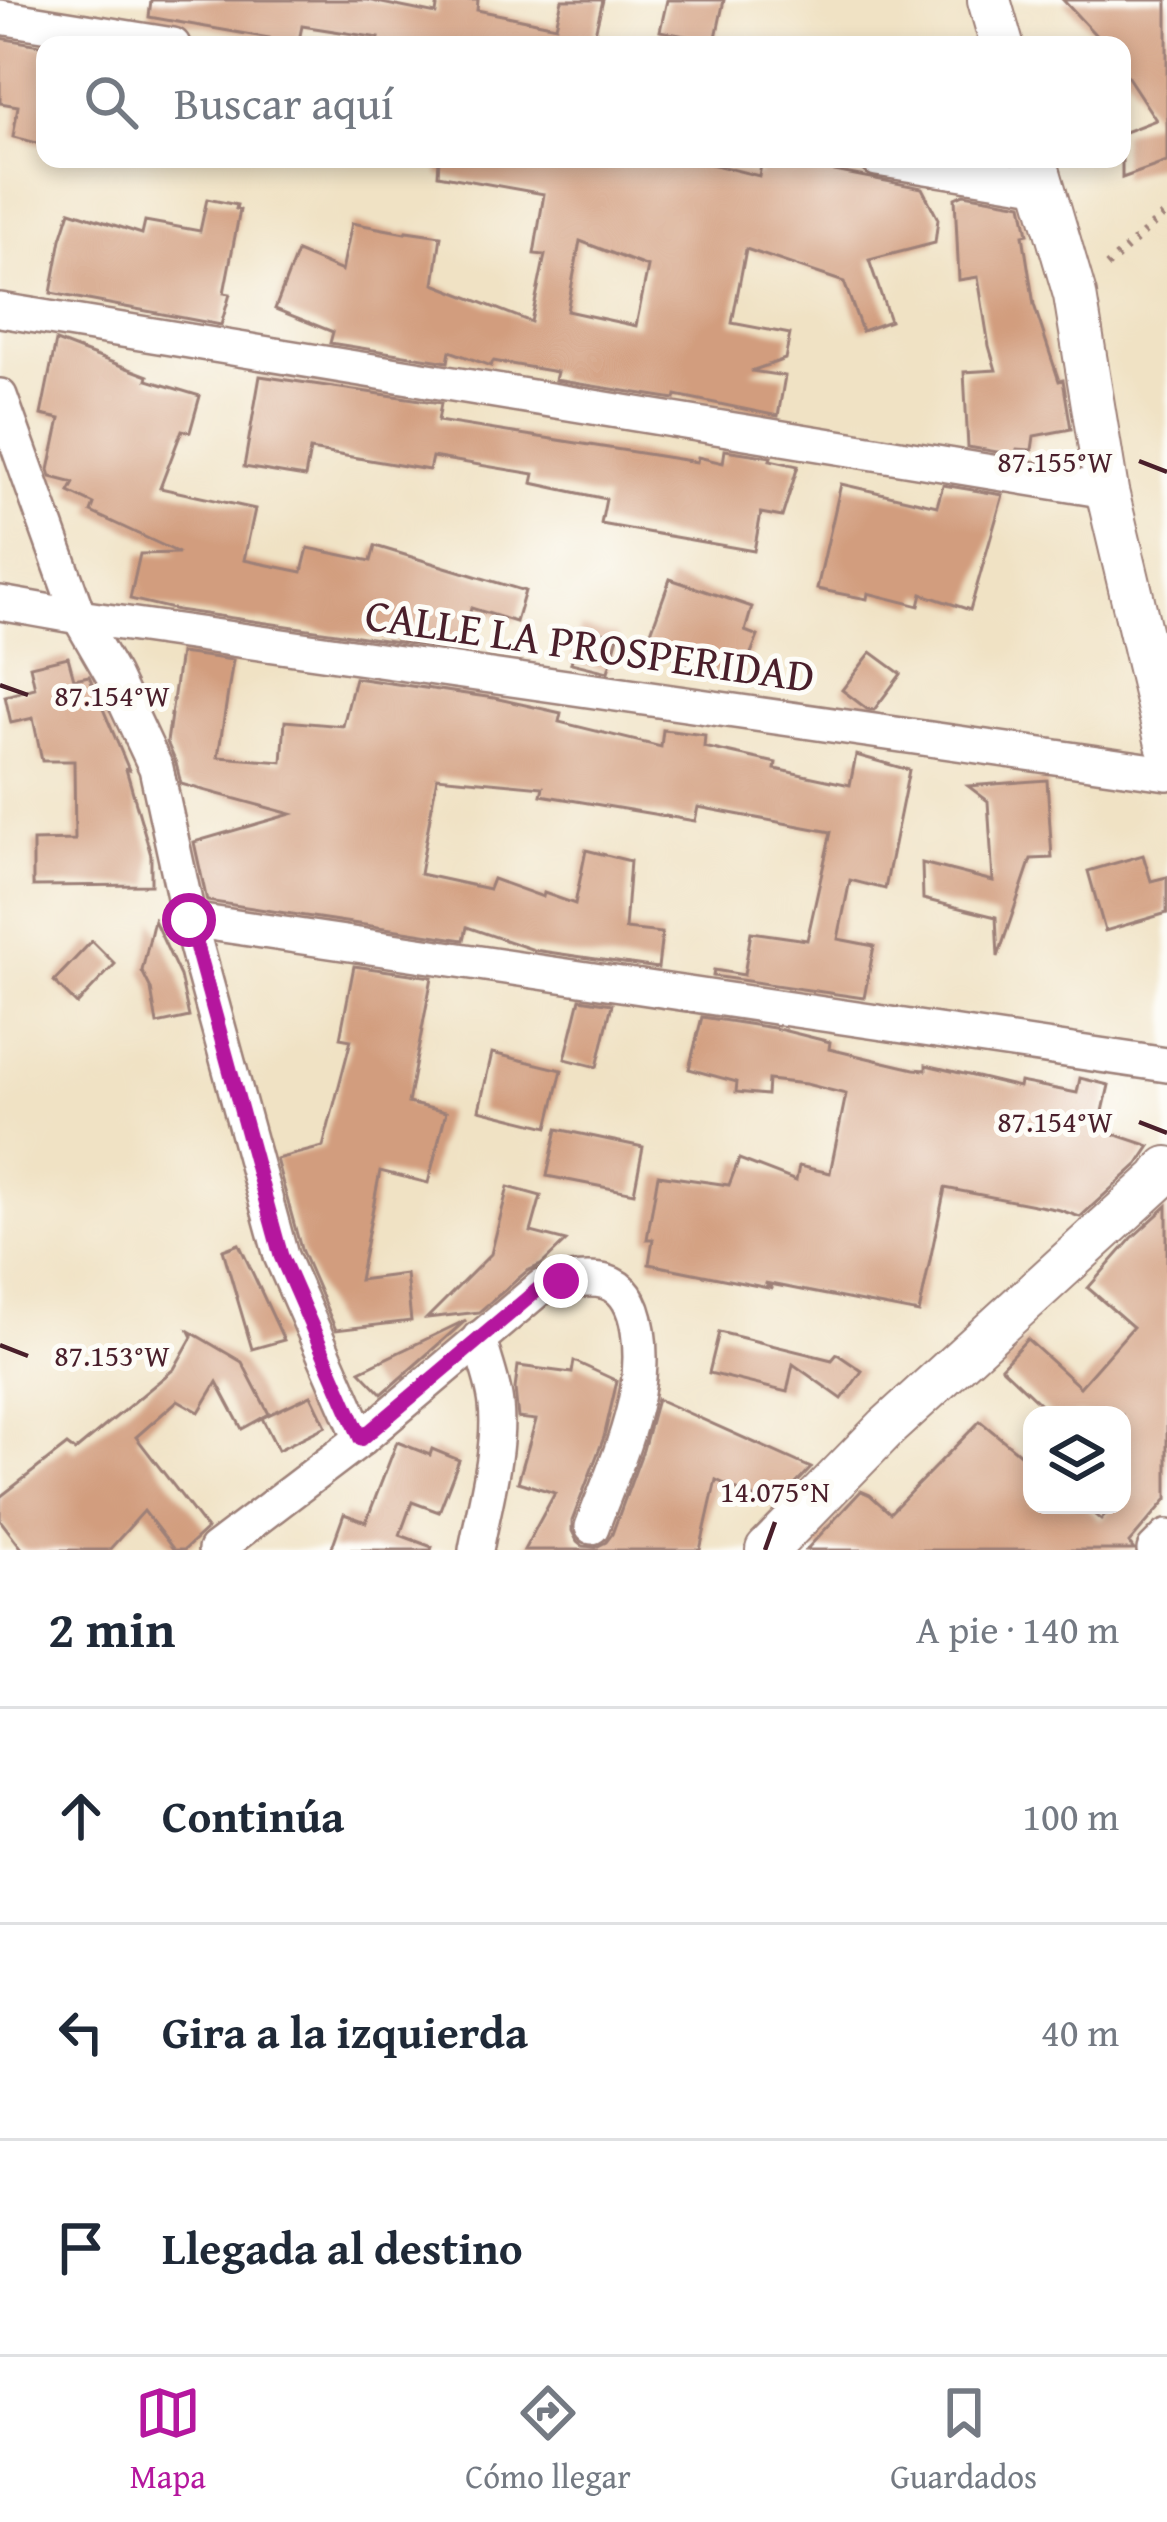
<!DOCTYPE html>
<html lang="es">
<meta charset="utf-8">
<style>
body{margin:0;font-family:"Gentium Book Plus",serif;background:#f6f6f7;color:#1f2937}
.controls{position:absolute;right:36px;bottom:36px;display:grid;overflow:hidden;border-radius:24px;box-shadow:0 6px 18px #0003}
.controls button{width:108px;height:108px;display:grid;place-items:center;padding:0;border:0;border-bottom:3px solid #e0e1e3;background:#fff;color:#1f2937;font:60px sans-serif}
.stop{position:absolute;width:36px;height:36px;margin:-27px;border:9px solid #b5179e;border-radius:50%;background:#fff}
.stop.end{background:#b5179e;border-color:#fff;box-shadow:0 3px 12px #0008}
.list{margin:0;padding:0;list-style:none}
h2{display:flex;justify-content:space-between;align-items:center;height:156px;margin:0;padding:0 48px;font-size:51px}
h2 small{font-size:39px;font-weight:400;color:#747a83}
.list li{display:grid;grid-template-columns:78px 1fr auto;gap:36px;align-items:center;box-sizing:border-box;height:216px;padding:0 48px;border-top:3px solid #e0e1e3}
.list b{display:block;font-size:45px;white-space:nowrap}
.list em{font-size:39px;font-style:normal;color:#747a83}
.icon{flex:none;width:66px;height:66px;fill:none;stroke:currentColor;stroke-width:2;stroke-linecap:round;stroke-linejoin:round}
.map{position:relative;flex:none;width:1167px;height:1550px;overflow:hidden}
.search{position:absolute;background:#fff;box-shadow:0 6px 18px #0003;left:36px;right:36px;top:36px;height:132px;display:flex;align-items:center;gap:30px;box-sizing:border-box;padding:0 42px;border-radius:24px;color:#747a83;font-size:45px}
.sheet{height:804px;background:#fff}
nav{display:flex;justify-content:space-around;align-items:center;box-sizing:border-box;height:168px;border-top:3px solid #e0e1e3;background:#fff;font-size:33px;color:#747a83}
nav a{display:grid;justify-items:center;gap:6px}
nav .on{color:#b5179e}
.map>svg:first-child{display:block}
.building{fill:#d29d7e;fill-rule:evenodd}
.lines{fill:none;stroke-linecap:round;stroke-linejoin:round}
.minor-casing{stroke:#9d8078;stroke-width:38}
.tertiary-casing{stroke:#9d8078;stroke-width:46}
.path{stroke:#9d8078;stroke-width:8;stroke-dasharray:3 9;stroke-linecap:butt}
.minor{stroke:#fff;stroke-width:33}
.tertiary{stroke:#fff;stroke-width:42}
.route{stroke:#b5179e;stroke-width:15}
.ticks{fill:none;stroke:#4a1f2b;stroke-width:4.5}
.labels{text-anchor:middle;stroke-width:10;stroke-linejoin:round;paint-order:stroke}
.street-label{font-size:45px;fill:#4a1f2b;stroke:#fdfcf7}
.ticks-label{font-size:30px;text-anchor:middle;fill:#4a1f2b;stroke:#fdfcf7;stroke-width:10;stroke-linejoin:round;paint-order:stroke}
</style>
<div class="map">
<svg width="1167" height="1550" viewBox="0 0 1167 1550">
<rect width="100%" height="100%" fill="#fdfcf7"/>
<filter id="ink" filterUnits="userSpaceOnUse"><feTurbulence type="fractalNoise" baseFrequency=".00833" numOctaves="2"/><feDisplacementMap in="SourceGraphic" scale="24" xChannelSelector="R" yChannelSelector="G"/><feConvolveMatrix kernelMatrix="1 2 1 2 8 2 1 2 1" color-interpolation-filters="sRGB"/></filter>
<filter id="wash" filterUnits="userSpaceOnUse"><feTurbulence type="fractalNoise" baseFrequency=".004" numOctaves="4" result="noise"/><feDisplacementMap in="SourceGraphic" scale="48" xChannelSelector="R" yChannelSelector="G"/><feGaussianBlur stdDeviation="2.7" result="paint"/><feColorMatrix in="noise" values="0 0 0 0 0 0 0 0 0 0 0 0 0 0 0 0 0 1.4 0 .05"/><feComposite in="paint" operator="in"/></filter>
<g filter="url(#wash)">
<rect width="100%" height="100%" fill="#f0e2c4"/>
<g id="blocks">
<!-- building -->
<g class="building">
<polygon points="151,0 367,0 436,14 438,0 478,0 477,10 556,26 562,0 603,0 592,45 377,45 379,38 302,26 298,45 267,45 269,38 149,17"/>
<polygon points="667,0 724,0 715,42 660,31"/>
<polygon points="1063,0 1167,0 1167,162 1122,178 1122,133 1156,120 1122,68 1122,45 1105,45"/>
<polygon points="0,38 45,46 45,145 13,137 18,106 0,103"/>
<path d="M439 159H691L759 176 762 159H773L922 188 938 219 935 243 869 260 890 321 862 331 844 282 746 249 732 323 790 334 785 359 751 371 785 376 778 416 676 395 675 399 555 380 557 372 493 361 491 366 450 351 448 362 330 343 333 332 275 309 297 252 342 271 352 223 405 233 406 231 441 236 434 284 531 322 545 255 534 254 544 194 438 175ZM580 241 648 267 636 326 567 311Z"/>
<polygon points="964,194 1022,204 1028,234 1023,235 1034,305 1059,381 1063,380 1071,429 1034,436 1032,450 1017,449 1015,455 968,447 964,372 996,370 989,346 978,277 959,280 955,198"/>
<polygon points="207,199 237,205 236,209 240,210 224,293 230,294 221,325 51,293 61,239 70,211 142,234 145,221 200,231"/>
<polygon points="56,341 148,376 147,380 200,396 190,432 182,430 160,488 255,509 244,560 302,572 308,548 371,561 375,546 525,591 516,622 471,608 461,651 177,610 130,599 140,554 179,553 91,512 94,504 69,492 74,483 51,477 49,470 60,419 41,415"/>
<polygon points="260,376 441,403 438,421 697,462 698,457 723,463 725,450 771,457 770,460 798,466 782,517 761,513 754,551 601,524 606,499 532,483 534,474 432,457 429,470 310,450 305,477 244,467"/>
<polygon points="841,484 937,506 943,485 1003,495 970,610 922,594 919,606 868,593 867,599 817,589"/>
<polygon points="670,579 752,607 745,631 758,636 739,683 646,646"/>
<polygon points="580,627 618,636 608,672 571,663"/>
<polygon points="871,652 901,674 874,710 867,709 842,690"/>
<polygon points="180,653 233,660 218,757 282,762 285,721 343,726 355,678 494,698 561,713 559,722 661,747 663,730 705,735 704,747 776,763 775,769 850,785 856,755 909,770 885,889 850,880 838,939 874,946 864,998 713,976 714,970 744,975 751,932 807,940 831,832 698,807 695,821 541,795 543,787 437,777 420,874 489,889 493,879 543,897 544,893 575,904 586,850 630,861 625,929 662,933 658,968 534,950 467,927 464,940 207,901 194,842 291,814 181,784 176,763 167,742"/>
<polygon points="68,657 74,679 89,676 129,770 126,769 151,855 151,885 33,886 33,841 75,840 74,761 42,761 33,718 11,723 5,696 35,688 30,666"/>
<polygon points="1047,780 1052,858 1031,859 998,957 996,917 923,899 922,863 993,881 988,801 968,786"/>
<polygon points="1143,855 1151,881 1167,877 1167,913 1105,931 1088,871"/>
<polygon points="154,920 180,976 189,1017 157,1024 151,989 142,971"/>
<polygon points="92,941 115,964 77,1004 54,981"/>
<polygon points="354,966 432,977 408,1103 446,1112 428,1183 380,1171 359,1280 406,1274 411,1321 336,1330 301,1249 276,1159 323,1147 351,1040 340,1038"/>
<polygon points="580,999 612,1004 597,1067 565,1059"/>
<polygon points="702,1017 774,1028 830,1042 829,1049 914,1069 926,1070 926,1065 1019,1087 1020,1082 1077,1093 1080,1078 1109,1085 1099,1129 1150,1146 1138,1164 1080,1217 1060,1210 945,1188 919,1313 765,1283 773,1289 649,1264 653,1239 647,1239 658,1175 729,1185 739,1159 796,1181 799,1166 830,1173 846,1094 806,1084 768,1080 767,1095 736,1092 737,1082 689,1069"/>
<polygon points="492,1053 562,1070 548,1127 479,1110"/>
<polygon points="557,1129 643,1147 634,1193 547,1176"/>
<polygon points="508,1187 541,1196 531,1232 566,1241 541,1265 527,1271 479,1312 427,1318 491,1254"/>
<polygon points="1167,1206 1167,1499 1129,1543 1134,1550 806,1550 861,1491 870,1495 890,1513 980,1421 1032,1464 1032,1505 1083,1505 1101,1520 1114,1505 1122,1505 1122,1496 1129,1488 1122,1481 1122,1415 1052,1415 1001,1367 1027,1339 1080,1387 1133,1327 1088,1288 1132,1238"/>
<polygon points="239,1244 284,1340 252,1349 223,1250"/>
<polygon points="466,1320 382,1394 360,1371"/>
<polygon points="189,1331 242,1362 269,1414 242,1429 217,1382 199,1412 178,1400 136,1437 207,1529 184,1550 174,1550 144,1511 109,1550 23,1550 0,1520 0,1497 67,1445 75,1451 174,1369 192,1337"/>
<polygon points="719,1332 832,1360 837,1354 862,1371 842,1399 793,1364 787,1392 709,1373"/>
<polygon points="574,1361 617,1381 604,1437 572,1521 572,1531 577,1541 583,1546 596,1547 606,1542 612,1534 643,1450 657,1399 811,1468 774,1507 716,1480 700,1550 524,1550 555,1493 518,1482 536,1420 518,1418 515,1389 518,1366 572,1373"/>
<polygon points="311,1395 326,1426 278,1450 262,1418"/>
<polygon points="397,1442 430,1455 432,1449 459,1460 439,1512 412,1502 400,1535 432,1547 431,1550 331,1550 344,1514 366,1522"/>
</g>
</g>
</g>
<g filter="url(#ink)">
<use href="#blocks" fill-opacity="0" stroke="#9d8078" stroke-width="3"/>
<g class="lines">
<!-- minor casing -->
<g class="minor-casing">
<g id="minor">
<polyline points="0,17 173,45"/>
<polyline points="877,159 1043,186"/>
<polyline points="0,310 1107,491"/>
<polyline points="0,396 79,617 113,676 156,768 189,920 281,1256 361,1439"/>
<polyline points="0,603 79,617 1167,773"/>
<polyline points="189,920 1167,1065"/>
<path d="M215 1550 361 1439 541 1287C557 1282 589 1277 606 1282 645 1293 642 1362 637 1393 629 1438 608 1484 592 1527"/>
<path d="M476 1550C484 1506 501 1449 496 1405 494 1382 484 1360 479 1338"/>
<polyline points="1154,1550 1167,1537"/>
</g>
</g>
<!-- tertiary casing -->
<g class="tertiary-casing">
<g id="tertiary">
<polyline points="989,0 1002,45"/>
<polyline points="1035,159 1075,295 1107,491 1167,744"/>
<polyline points="767,1550 887,1427 1159,1179 1167,1168"/>
</g>
</g>
<!-- path -->
<polyline class="path" points="1107,266 1167,212"/>
<!-- minor -->
<use href="#minor" class="minor"/>
<!-- tertiary -->
<use href="#tertiary" class="tertiary"/>
</g>
</g>
<g class="lines" filter="url(#ink)">
<!-- route -->
<polyline class="route" points="189,920 281,1256 361,1439 541,1287 561,1281"/>
</g>
<!-- ticks -->
<path class="ticks" d="M1139 461 1167 472M0 685 28 695M1139 1122 1167 1133M0 1345 28 1356M765 1550 775 1522"/>
<g class="labels">
<!-- street labels -->
<g class="street-label">
<text transform="translate(590 645) rotate(8)" y="16">CALLE LA PROSPERIDAD</text>
</g>
</g>
<g class="ticks-label">
<text x="1055" y="472">87.155°W</text>
<text x="112" y="706">87.154°W</text>
<text x="1055" y="1132">87.154°W</text>
<text x="112" y="1366">87.153°W</text>
<text x="775" y="1502">14.075°N</text>
</g>
</svg>
<div class="controls">
<button><svg class="icon" aria-label="layers" viewBox="0 0 24 24"><path d="M12 4l9 5-9 5-9-5zM3 14l9 5 9-5"/></svg></button>
</div>
<div class="stop" style="left:189px;top:920px"></div>
<div class="stop end" style="left:561px;top:1281px"></div>
<div class="search"><svg class="icon" aria-label="search" viewBox="0 0 24 24"><circle cx="10" cy="10" r="6"/><path d="M15 15l6 6"/></svg>Buscar aquí</div>
</div>
<section class="sheet">
<h2>2 min<small>A pie · 140 m</small></h2>
<ul class="list">
<li><svg class="icon" aria-label="ahead" viewBox="0 0 24 24"><path d="M12 20V5M6 11l6-6 6 6"/></svg><div><b>Continúa</b></div><em>100 m</em></li>
<li><svg class="icon" aria-label="left" viewBox="0 0 24 24"><path d="M17 20v-9H6M10 6l-5 5 5 5"/></svg><div><b>Gira a la izquierda</b></div><em>40 m</em></li>
<li><svg class="icon" aria-label="arrive" viewBox="0 0 24 24"><path d="M6 21V4h12l-3 4 3 4H6"/></svg><div><b>Llegada al destino</b></div></li>
</ul>
</section>
<nav>
<a class="on"><svg class="icon" aria-label="map" viewBox="0 0 24 24"><path d="M3 6l6-2 6 2 6-2v14l-6 2-6-2-6 2zM9 4v14M15 6v14"/></svg>Mapa</a>
<a><svg class="icon" aria-label="directions" viewBox="0 0 24 24"><path d="M12 3l9 9-9 9-9-9zM9 14v-3h6M13 9l2 2-2 2"/></svg>Cómo llegar</a>
<a><svg class="icon" aria-label="saved" viewBox="0 0 24 24"><path d="M7 4h10v16l-5-4-5 4z"/></svg>Guardados</a>
</nav>
